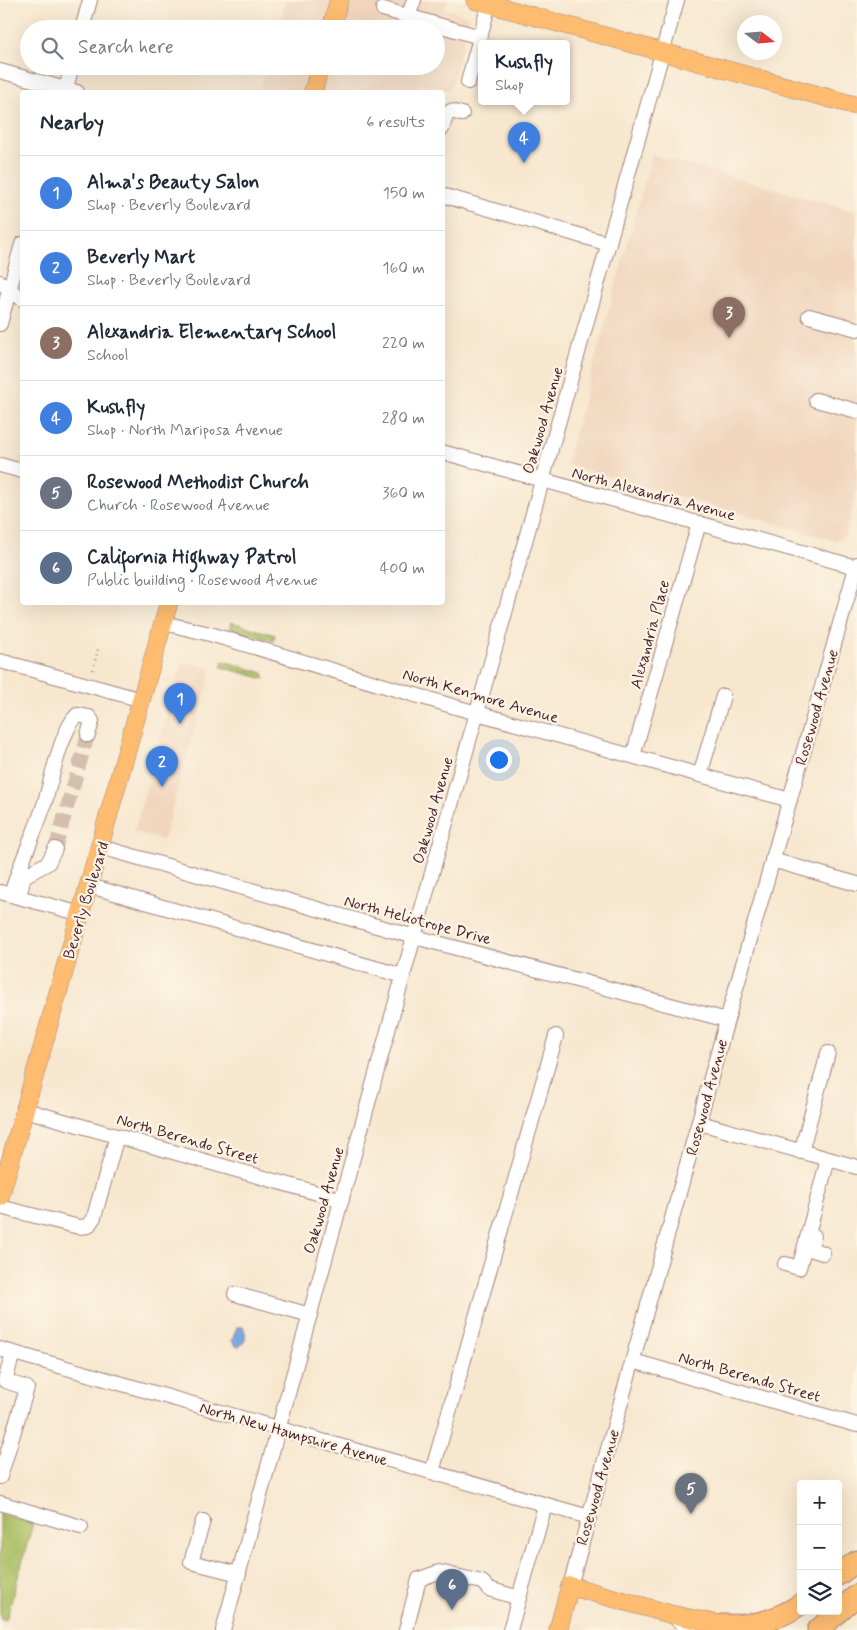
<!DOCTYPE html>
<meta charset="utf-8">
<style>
body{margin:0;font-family:Mynerve,sans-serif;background:#f6f6f7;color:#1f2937}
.controls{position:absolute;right:15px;bottom:15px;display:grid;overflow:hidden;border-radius:5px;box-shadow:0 5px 20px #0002}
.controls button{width:45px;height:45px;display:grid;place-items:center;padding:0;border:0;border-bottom:1px solid #e0e1e3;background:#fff;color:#1f2937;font:25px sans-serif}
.compass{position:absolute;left:737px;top:15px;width:45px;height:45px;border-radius:50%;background:#fff;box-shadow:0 5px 20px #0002;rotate:106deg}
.you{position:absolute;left:498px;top:759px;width:18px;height:18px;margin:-12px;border:4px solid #fff;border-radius:50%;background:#1a73e8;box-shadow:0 0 0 8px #1a73e833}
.badge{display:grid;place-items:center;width:32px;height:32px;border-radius:50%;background:#b5179e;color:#fff;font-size:16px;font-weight:700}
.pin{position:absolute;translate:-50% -41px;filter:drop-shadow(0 1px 2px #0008)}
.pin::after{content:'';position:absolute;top:26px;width:18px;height:15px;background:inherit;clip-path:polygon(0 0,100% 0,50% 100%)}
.popup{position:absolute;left:478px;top:40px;width:92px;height:65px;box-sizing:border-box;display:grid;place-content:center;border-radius:5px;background:#fff;filter:drop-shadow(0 1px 4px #0005);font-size:16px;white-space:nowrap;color:#747a83}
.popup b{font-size:19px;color:#1f2937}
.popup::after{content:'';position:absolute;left:50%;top:100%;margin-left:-10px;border:10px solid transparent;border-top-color:#fff}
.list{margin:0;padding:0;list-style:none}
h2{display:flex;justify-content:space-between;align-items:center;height:65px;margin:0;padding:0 20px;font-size:21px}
h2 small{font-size:16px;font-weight:400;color:#747a83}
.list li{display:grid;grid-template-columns:32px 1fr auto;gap:15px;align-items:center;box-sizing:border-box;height:75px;padding:0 20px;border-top:1px solid #e0e1e3}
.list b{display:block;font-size:19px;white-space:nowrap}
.list p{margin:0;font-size:16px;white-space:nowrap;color:#747a83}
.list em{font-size:16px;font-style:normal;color:#747a83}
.icon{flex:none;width:28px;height:28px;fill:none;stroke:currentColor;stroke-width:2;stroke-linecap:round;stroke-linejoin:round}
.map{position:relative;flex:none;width:857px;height:1630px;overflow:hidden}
.search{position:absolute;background:#fff;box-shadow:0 5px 20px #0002;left:20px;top:20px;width:425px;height:55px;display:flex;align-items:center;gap:12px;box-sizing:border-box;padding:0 18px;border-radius:28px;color:#747a83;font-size:19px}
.panel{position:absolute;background:#fff;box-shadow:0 5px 20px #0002;left:20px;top:90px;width:425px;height:515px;border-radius:5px}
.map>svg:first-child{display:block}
.built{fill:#f1d5bd}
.green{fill:#a8bd61;stroke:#796e46}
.water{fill:#72a4dd;stroke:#5e6284}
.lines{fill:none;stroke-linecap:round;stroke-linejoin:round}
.minor-tunnel{stroke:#d4bfae;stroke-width:14;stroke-dasharray:14 7;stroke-linecap:butt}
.minor-casing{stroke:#a0837d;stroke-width:16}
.major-casing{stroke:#a0837d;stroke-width:19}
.highway-casing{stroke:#a0837d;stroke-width:23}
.path{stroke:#a0837d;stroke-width:2.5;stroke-dasharray:1 4;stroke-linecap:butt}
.minor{stroke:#fff;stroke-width:14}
.major{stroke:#fdbc70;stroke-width:18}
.highway{stroke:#fdbc70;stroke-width:21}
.labels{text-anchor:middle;stroke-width:4.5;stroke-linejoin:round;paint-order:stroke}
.street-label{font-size:16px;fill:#4a1f2b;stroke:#fcf5e5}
</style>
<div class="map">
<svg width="857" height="1630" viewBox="0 0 857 1630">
<rect width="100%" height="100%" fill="#fcf5e5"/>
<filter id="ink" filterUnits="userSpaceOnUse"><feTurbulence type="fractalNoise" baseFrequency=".02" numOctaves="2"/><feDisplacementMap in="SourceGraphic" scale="10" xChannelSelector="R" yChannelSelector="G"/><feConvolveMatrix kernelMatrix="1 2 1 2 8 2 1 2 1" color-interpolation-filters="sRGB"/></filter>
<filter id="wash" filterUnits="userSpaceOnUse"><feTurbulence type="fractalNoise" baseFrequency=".0096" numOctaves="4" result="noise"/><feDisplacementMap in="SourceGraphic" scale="20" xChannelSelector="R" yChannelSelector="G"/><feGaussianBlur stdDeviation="1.12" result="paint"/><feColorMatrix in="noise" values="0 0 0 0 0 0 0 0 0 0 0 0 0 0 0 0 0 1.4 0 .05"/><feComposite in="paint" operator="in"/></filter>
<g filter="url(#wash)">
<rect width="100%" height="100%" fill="#f7e7cf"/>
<!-- built -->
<g class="built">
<polygon points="286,0 448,0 446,8 470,17 450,90 419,84 416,92 259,92 267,66 436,66 436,29 278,29"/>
<polygon points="652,155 857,212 857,493 845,536 836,541 566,464"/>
<polygon points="187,662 212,669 163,840 134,832 181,665"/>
</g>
<!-- green -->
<g class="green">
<polygon points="231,622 275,635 273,641 231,629"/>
<polygon points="223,661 263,673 265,679 221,667"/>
<polygon points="0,1514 33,1523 6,1620 0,1618"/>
</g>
<!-- water -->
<path class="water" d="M237 1327H243C247 1334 246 1342 239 1347L236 1346 232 1341Z"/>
</g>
<g filter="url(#ink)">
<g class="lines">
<!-- minor-tunnel -->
<polyline class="minor-tunnel" points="55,849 88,735"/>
<!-- minor casing -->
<g class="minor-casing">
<g id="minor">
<polyline points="383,9 480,37"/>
<polyline points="408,17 414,0"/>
<polyline points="82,29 90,0"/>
<polyline points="0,71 77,92"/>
<polyline points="468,82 489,4"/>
<polyline points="65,92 72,66"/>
<polyline points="442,129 446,116 451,111 462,114"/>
<polyline points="442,195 609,244"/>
<polyline points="0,282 22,299"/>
<polyline points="809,316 857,329"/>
<polyline points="0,324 22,244"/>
<polyline points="816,400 857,411"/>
<polyline points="442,452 856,567"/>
<polyline points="0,465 22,471"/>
<polyline points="164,623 210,634 459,708 790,800"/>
<polyline points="0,661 142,700"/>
<polyline points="633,756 699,523"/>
<polyline points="700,775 723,696"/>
<polyline points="101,847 415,937 727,1020"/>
<polyline points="772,860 857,884"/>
<polyline points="90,886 403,976"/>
<polyline points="21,889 24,876 48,863 55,849"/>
<polyline points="0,892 81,914"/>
<path d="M11 895C19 865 33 838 43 808 51 784 60 732 77 715L89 717 92 721 88 735"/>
<polyline points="25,1110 342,1200"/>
<polyline points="700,1123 857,1167"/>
<polyline points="801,1152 828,1053"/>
<polyline points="0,1207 79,1227 88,1226 94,1217 117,1136"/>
<polyline points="814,1236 810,1249 823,1253"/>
<polyline points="785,1264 799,1268 828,1159"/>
<polyline points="235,1294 310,1315"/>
<polyline points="0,1349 589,1517"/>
<polyline points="633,1361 857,1425"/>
<polyline points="432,1472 556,1036"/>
<polyline points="0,1477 27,1388 5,1381 13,1353"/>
<polyline points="0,1503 81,1527"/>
<polyline points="203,1521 191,1562 239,1574"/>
<polyline points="570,1586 727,1020 857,564"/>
<polyline points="673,1616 690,1630"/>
<polyline points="223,1630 403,976 677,0"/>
<polyline points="406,1630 419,1579 439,1572 482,1582 489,1589 519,1598"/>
<polyline points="510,1630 545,1505"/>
</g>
</g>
<!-- major casing -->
<g class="major-casing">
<g id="major">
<polyline points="475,0 857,106"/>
<polyline points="331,29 339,0"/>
<polyline points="313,92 320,66"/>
<polyline points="0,1197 169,602"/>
<polyline points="558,1630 570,1586 670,1614 722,1625"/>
</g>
</g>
<!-- highway casing -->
<g class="highway-casing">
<g id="highway">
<polyline points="838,1575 857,1561"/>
<path d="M722 1625C752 1627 776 1621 801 1604"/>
<polyline points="818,1630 857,1595"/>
</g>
</g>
<!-- path -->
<polyline class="path" points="93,670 98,649"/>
<!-- minor -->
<use href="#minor" class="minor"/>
<!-- major -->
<use href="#major" class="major"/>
<!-- highway -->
<use href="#highway" class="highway"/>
</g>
</g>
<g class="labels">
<!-- street labels -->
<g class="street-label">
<text transform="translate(542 420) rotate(-74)" y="6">Oakwood Avenue</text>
<text transform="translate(654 493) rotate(15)" y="6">North Alexandria Avenue</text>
<text transform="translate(649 634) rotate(-75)" y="6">Alexandria Place</text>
<text transform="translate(481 695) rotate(16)" y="6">North Kenmore Avenue</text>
<text transform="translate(816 707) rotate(-74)" y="6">Rosewood Avenue</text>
<text transform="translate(432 810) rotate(-74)" y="6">Oakwood Avenue</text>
<text transform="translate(85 900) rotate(-73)" y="6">Beverly Boulevard</text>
<text transform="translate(418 919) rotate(15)" y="6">North Heliotrope Drive</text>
<text transform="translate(706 1097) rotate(-75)" y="6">Rosewood Avenue</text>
<text transform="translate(188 1138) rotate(16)" y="6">North Berendo Street</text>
<text transform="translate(323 1200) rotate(-74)" y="6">Oakwood Avenue</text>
<text transform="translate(750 1376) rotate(16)" y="6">North Berendo Street</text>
<text transform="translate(294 1433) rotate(16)" y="6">North New Hampshire Avenue</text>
<text transform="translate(597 1487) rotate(-74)" y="6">Rosewood Avenue</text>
</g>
</g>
</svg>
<div class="controls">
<button>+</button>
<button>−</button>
<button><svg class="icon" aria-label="layers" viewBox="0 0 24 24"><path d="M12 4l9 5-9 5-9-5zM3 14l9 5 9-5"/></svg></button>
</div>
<svg class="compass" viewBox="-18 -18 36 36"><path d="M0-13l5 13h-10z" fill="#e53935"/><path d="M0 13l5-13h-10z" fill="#747a83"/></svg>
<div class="you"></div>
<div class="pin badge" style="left:180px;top:724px;background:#3f7fe0">1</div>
<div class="pin badge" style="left:162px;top:787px;background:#3f7fe0">2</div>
<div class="pin badge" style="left:729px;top:338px;background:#8d6e63">3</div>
<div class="pin badge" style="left:524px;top:163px;background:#3f7fe0">4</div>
<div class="popup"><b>Kushfly</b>Shop</div>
<div class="pin badge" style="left:691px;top:1514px;background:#6b7280">5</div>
<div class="pin badge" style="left:452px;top:1610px;background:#5c6f8a">6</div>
<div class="search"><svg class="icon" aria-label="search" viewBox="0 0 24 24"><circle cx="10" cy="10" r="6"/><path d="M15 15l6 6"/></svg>Search here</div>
<section class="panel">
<h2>Nearby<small>6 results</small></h2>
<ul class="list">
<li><span class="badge" style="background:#3f7fe0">1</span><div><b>Alma's Beauty Salon</b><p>Shop · Beverly Boulevard</p></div><em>150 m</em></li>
<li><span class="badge" style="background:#3f7fe0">2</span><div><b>Beverly Mart</b><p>Shop · Beverly Boulevard</p></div><em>160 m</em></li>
<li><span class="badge" style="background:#8d6e63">3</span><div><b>Alexandria Elementary School</b><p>School</p></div><em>220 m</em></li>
<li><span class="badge" style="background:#3f7fe0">4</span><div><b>Kushfly</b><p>Shop · North Mariposa Avenue</p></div><em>280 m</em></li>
<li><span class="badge" style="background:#6b7280">5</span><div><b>Rosewood Methodist Church</b><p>Church · Rosewood Avenue</p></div><em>360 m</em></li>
<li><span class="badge" style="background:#5c6f8a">6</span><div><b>California Highway Patrol</b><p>Public building · Rosewood Avenue</p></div><em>400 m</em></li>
</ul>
</section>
</div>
